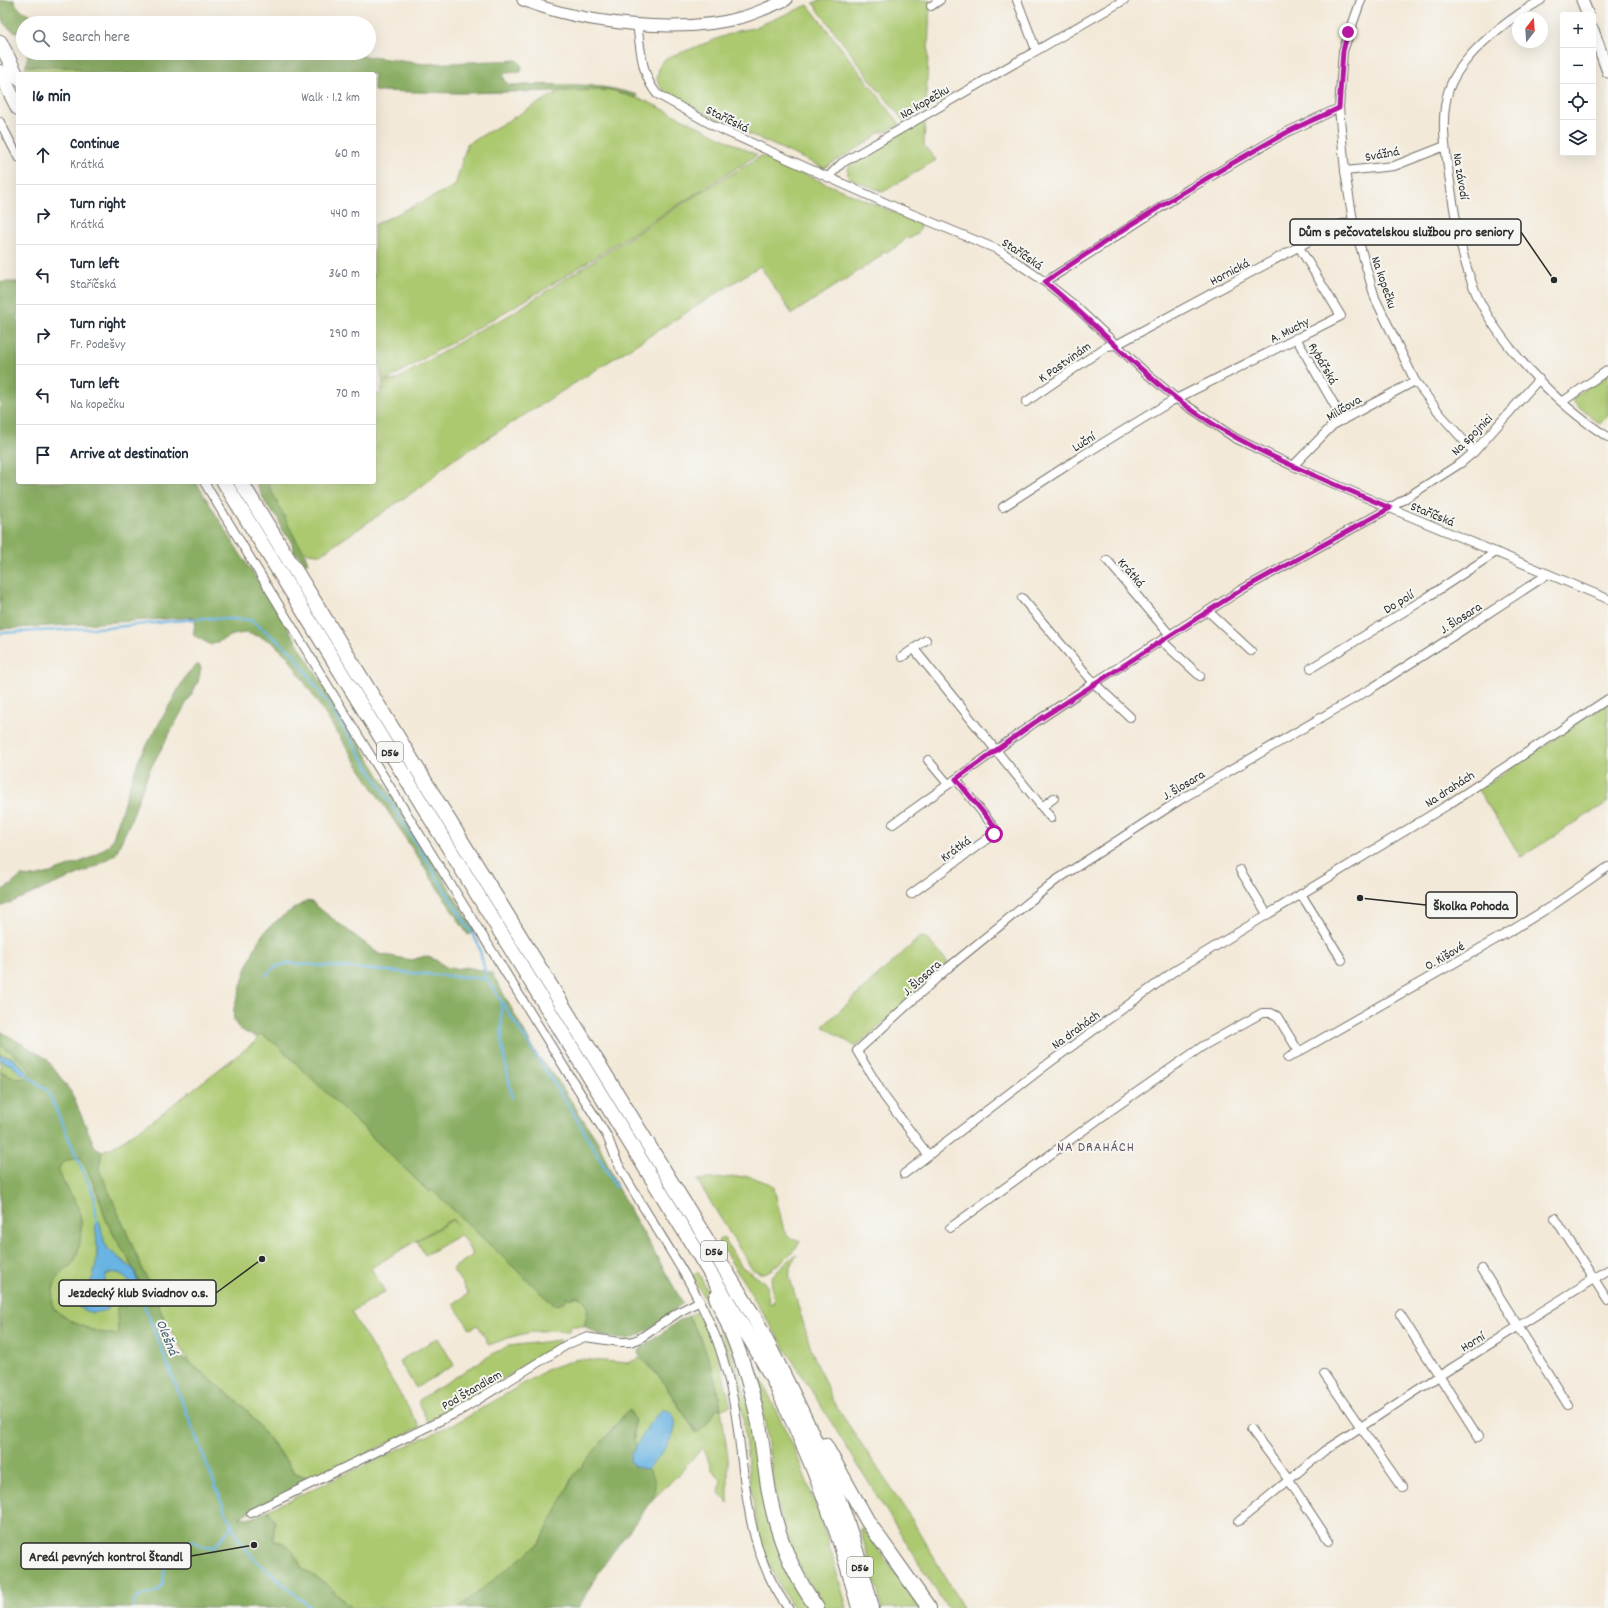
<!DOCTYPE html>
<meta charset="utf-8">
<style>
body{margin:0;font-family:Dekko,sans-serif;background:#f2f2f3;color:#1f2937}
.controls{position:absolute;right:12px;top:12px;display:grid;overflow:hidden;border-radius:4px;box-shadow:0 4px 16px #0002}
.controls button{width:36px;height:36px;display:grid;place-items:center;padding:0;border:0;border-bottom:1px solid #e0e1e3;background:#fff;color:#1f2937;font:20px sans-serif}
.compass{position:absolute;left:1512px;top:12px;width:36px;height:36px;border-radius:50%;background:#fff;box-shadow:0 4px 16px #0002;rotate:17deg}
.stop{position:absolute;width:12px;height:12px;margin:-9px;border:3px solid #b5179e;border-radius:50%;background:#fff}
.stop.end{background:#b5179e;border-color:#fff;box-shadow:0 1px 4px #0008}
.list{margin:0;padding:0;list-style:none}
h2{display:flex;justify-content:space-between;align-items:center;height:52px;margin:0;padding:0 16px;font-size:17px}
h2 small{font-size:13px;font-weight:400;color:#747a83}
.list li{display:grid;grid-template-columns:26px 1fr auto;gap:12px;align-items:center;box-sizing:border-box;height:60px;padding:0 16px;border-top:1px solid #e0e1e3}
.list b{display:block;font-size:15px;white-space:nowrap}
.list p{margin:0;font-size:13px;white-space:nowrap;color:#747a83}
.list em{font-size:13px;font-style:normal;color:#747a83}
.icon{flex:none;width:22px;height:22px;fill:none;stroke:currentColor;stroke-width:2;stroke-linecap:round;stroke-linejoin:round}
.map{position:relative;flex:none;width:1608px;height:1608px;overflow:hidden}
.search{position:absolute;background:#fff;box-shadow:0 4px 16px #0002;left:16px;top:16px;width:360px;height:44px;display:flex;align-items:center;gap:10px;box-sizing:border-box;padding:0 14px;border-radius:22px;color:#747a83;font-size:15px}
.panel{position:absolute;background:#fff;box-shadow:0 4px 16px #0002;left:16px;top:72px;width:360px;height:412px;border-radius:4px}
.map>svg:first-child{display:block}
.green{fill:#acc970;stroke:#6c7a4e;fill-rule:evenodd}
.forest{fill:#89ad62;stroke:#5a6c46;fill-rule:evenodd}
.water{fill:#69b4e2;stroke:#4a7086}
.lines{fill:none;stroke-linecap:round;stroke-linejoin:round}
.stream{stroke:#69b4e2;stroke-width:2.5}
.street-casing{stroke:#716e68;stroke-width:10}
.secondary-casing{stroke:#716e68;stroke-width:13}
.highway-casing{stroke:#716e68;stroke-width:16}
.street{stroke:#fff;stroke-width:8}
.secondary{stroke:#fff;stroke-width:11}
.highway{stroke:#fff;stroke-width:14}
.route{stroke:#b5179e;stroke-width:5}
.labels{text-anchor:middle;stroke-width:4;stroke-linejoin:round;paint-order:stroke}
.shield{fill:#f6f6f2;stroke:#686867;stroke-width:1}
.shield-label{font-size:12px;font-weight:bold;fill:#2b2b2b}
.street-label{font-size:13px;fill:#2b2b2b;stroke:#f6f6f2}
.neighbourhood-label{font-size:14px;letter-spacing:1px;fill:#625461;stroke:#f6f6f2}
.water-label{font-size:14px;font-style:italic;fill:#415b6b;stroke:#f6f6f2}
.leader{fill:none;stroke:#2b2b2b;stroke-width:1.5}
.callout-dot{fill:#2b2b2b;stroke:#f6f6f2;stroke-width:1.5}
.callout{fill:#f6f6f2;stroke:#2b2b2b;stroke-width:1.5}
.callout-label{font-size:14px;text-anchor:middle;font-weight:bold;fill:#2b2b2b}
</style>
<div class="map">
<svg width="1608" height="1608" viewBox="0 0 1608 1608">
<rect width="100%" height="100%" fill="#f6f6f2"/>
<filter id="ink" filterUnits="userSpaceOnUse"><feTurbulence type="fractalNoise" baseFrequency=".025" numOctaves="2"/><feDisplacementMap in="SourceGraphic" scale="8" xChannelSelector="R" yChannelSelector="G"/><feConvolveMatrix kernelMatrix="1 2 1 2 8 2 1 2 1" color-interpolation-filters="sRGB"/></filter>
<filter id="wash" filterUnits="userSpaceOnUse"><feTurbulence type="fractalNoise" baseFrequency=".012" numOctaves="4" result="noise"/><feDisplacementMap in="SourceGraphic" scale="16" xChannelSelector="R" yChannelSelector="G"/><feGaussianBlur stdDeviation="0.9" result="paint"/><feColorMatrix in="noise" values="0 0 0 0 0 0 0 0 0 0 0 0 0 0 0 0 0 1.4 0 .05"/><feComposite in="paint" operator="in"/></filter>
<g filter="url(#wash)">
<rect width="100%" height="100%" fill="#f3e9d8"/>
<!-- green -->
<g class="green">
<polygon points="821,0 930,0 926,108 904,121 873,83 813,3"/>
<polygon points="808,5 900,124 884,133 882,131 873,137 873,139 824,168 714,118 665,92 658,83 657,77 660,65 665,59 737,31 753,28"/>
<polygon points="26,66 72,67 92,74 27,74 25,68"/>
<path d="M562 90H611L646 101 757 155 548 287 385 381 396 380 485 327 506 317 691 198 761 156 919 223 920 229 918 232 910 239 907 237C901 245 891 251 882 253L880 257 792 314 760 266 450 462 422 486 321 554C316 554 311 554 306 552 295 545 274 496 267 482H374V393L380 395 383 383 374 344V225L455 186 467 144Z"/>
<path d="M925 119 924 146 936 160 883 192 849 178C846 170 848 167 854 161Z"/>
<polygon points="1608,373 1608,416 1600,424 1574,403 1573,398"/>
<polygon points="1608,703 1608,802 1521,857 1478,790"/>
<polygon points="920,937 926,938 947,961 947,966 856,1047 823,1026"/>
<path d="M261 1034 277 1045 429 1192 432 1189 545 1297C569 1296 598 1289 584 1326H570L569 1332C541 1327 515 1335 489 1345L478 1325 470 1329 453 1304 468 1294 462 1283 452 1269 473 1255 462 1236 460 1235 425 1255 417 1241 452 1220 458 1225 452 1219 371 1268 385 1292 351 1312 420 1427 314 1480 296 1473 245 1408 189 1362 165 1321 99 1169 102 1151 111 1148 153 1120 256 1041 257 1037Z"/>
<path d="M0 1045C12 1052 23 1060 31 1072L26 1078 18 1079 0 1071V1060L11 1065 23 1075 28 1072 11 1057 0 1055Z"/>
<path d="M80 1157C87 1169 93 1182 98 1196 102 1204 103 1214 107 1222 119 1248 139 1268 143 1297L138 1302 117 1310 119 1335C94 1333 71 1324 53 1308 52 1294 52 1281 63 1271 65 1268 70 1267 72 1264 80 1255 83 1225 80 1214 76 1199 63 1184 58 1170 61 1161 72 1159 80 1157ZM99 1222 105 1244 109 1250 133 1269 139 1285 133 1287C127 1277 118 1268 106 1275L93 1313 78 1307 76 1304C102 1275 96 1257 99 1222Z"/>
<path d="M748 1176 771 1184 774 1188 784 1231 792 1239 800 1241C798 1249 773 1271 764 1273 760 1274 756 1271 752 1269L697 1180Z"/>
<path d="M723 1237 741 1266 764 1282 767 1286 769 1303H774L771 1279 772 1276 794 1256 797 1255C791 1263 789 1268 790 1278L811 1349 832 1400 911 1518 963 1608H947L718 1241Z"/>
<polygon points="698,1272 724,1324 747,1399 766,1508 779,1548 794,1585 810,1608 793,1608 772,1572 759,1537 750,1483 743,1417 734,1374 718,1325 692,1275"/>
<path d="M697 1312C715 1331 724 1380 731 1406L721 1409 728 1458V1503L719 1493 721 1479 712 1470 703 1447 679 1474 653 1499 655 1486 654 1479 634 1442V1419L629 1409 573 1477 540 1544 458 1608H351L329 1586 302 1568 294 1553 284 1543 275 1541 273 1538 275 1522 268 1510 462 1420 550 1368 578 1359 628 1363 640 1358 659 1376 696 1433 706 1425 717 1408 721 1409 718 1390 700 1336 688 1316Z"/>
<polygon points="438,1338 454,1365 416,1388 399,1361"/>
<polygon points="560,1340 561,1343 486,1390 428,1423 419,1403 419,1400 494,1353 508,1346"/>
<polygon points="755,1366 794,1448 821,1519 847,1608 825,1608 800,1568 788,1540 776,1502 762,1401"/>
<polygon points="862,1528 921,1608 881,1608 878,1591 860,1529"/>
</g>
<!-- forest -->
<g class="forest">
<path d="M0 0H14C20 16 40 19 55 23H23V35C2 27 0 22 0 0Z"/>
<path d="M28 53H223L243 58 274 61H282L310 53H342L424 64 517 60 522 67 521 72 506 73 503 76 508 85C551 85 596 81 637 95V97L636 98 611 90 459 93 374 91V74H92L72 67 26 66Z"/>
<polygon points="0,282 18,282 18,482 196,482 239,552 278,612 475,930 468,935 288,657 272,642 258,636 245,633 233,635 211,645 193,635 196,617 0,629"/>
<path d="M256 482H267L296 540 304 551 308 563H305L298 554 294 552 291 539 282 531 278 517C267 511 261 493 256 482Z"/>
<polygon points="199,665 201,668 198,682 149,771 129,825 115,855 95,867 0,907 0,891 11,885 21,876 34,877 50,873 88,859 108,846 113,838 128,790 139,759 187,674 195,666"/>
<path d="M307 901 312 902 324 912 379 954 412 960 425 956 434 959 446 967 455 969 467 967 492 973 538 1057 554 1075 598 1142 618 1189 683 1303C671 1312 640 1338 628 1339 613 1340 596 1334 584 1326 588 1316 591 1300 578 1296L570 1299 567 1297 566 1300 559 1305 554 1304 545 1297 432 1190 429 1192 277 1045 261 1034 257 1037C241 1031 231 1027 234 1008 242 986 247 961 259 940 267 925 292 909 307 901Z"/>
<path d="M0 1031 46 1058 71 1092 95 1147 102 1151 99 1169 165 1321 161 1332 167 1344 245 1408 295 1473 314 1480 239 1517 252 1518 268 1510 275 1522 273 1538 275 1541 284 1543 294 1553 302 1568 329 1586 351 1608H0V1071L18 1079 26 1078 31 1072C23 1060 12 1052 0 1045ZM80 1157C87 1169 94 1182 99 1196 102 1204 103 1214 107 1222 119 1248 139 1268 142 1297L138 1302 126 1296 120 1298 117 1310 118 1335C94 1333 71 1324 53 1308 52 1294 52 1281 63 1271 65 1268 70 1267 72 1264 80 1255 83 1225 80 1214 76 1199 63 1184 58 1170 61 1161 71 1159 80 1157Z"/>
<path d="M688 1316C706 1346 716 1375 721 1409L717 1408 706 1425 697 1433 659 1376 638 1354 639 1350 677 1322Z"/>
<path d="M629 1409 634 1419V1442L654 1479C655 1485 655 1495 652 1500 627 1535 597 1568 579 1608H458L540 1543 573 1477Z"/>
</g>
<!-- water -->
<g class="water">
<polygon points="0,1055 11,1057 28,1072 23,1075 11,1065 0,1060"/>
<path d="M99 1221 105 1244 109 1250 133 1269 139 1285 133 1287C127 1277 118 1268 106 1275L103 1289 109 1300 108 1309C97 1314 84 1314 76 1304 99 1278 99 1256 95 1223Z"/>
<path d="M662 1410C667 1410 670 1411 673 1415 683 1430 658 1458 648 1469L634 1467 630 1461V1456L650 1423Z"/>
</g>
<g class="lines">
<!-- stream -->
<g class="stream">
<polyline points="0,633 114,627 205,618 251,620 293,653 333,711 478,943 487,979 575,1116 616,1187"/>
<polyline points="266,975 275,967 288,963 487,979"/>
<polyline points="501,1002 502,1045 512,1097"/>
<polyline points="24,1073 48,1091 94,1196 97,1224"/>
<polyline points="136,1284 226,1513 239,1540 256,1561 311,1608"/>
<polyline points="133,1608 133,1603 139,1596 157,1592 163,1584 165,1566 170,1557 186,1543 190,1541 195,1542 200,1546 214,1547 232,1526"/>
</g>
</g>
</g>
<g filter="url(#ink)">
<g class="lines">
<!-- street casing -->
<g class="street-casing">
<g id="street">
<polyline points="1017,0 1036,50"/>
<polyline points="1361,0 1343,51 1339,108 1345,171 1353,221 1375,298 1415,381 1441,415 1474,452"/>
<path d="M1541 0C1509 19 1462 53 1449 89 1439 119 1446 152 1450 182 1455 216 1460 251 1472 283 1492 339 1558 406 1608 437"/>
<polyline points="931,6 940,0"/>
<path d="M637 25C641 49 641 75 657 94L716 127 888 204 999 250 1045 282 1074 305 1147 374 1177 399 1235 438 1293 466 1390 508 1608 599"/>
<polyline points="0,122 18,157"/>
<polyline points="1345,171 1394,166 1445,146"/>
<polyline points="828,177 842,163 1124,0"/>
<polyline points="1045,282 1189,189 1285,133 1339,108"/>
<polyline points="1296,338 1343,420"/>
<polyline points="1026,402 1107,346 1116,345 1339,225 1353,221"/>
<polyline points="1562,402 1608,370"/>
<polyline points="1293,466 1333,425 1415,381"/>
<path d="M204 482 361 740 607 1136C612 1147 615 1159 621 1169 652 1226 693 1278 716 1338 728 1370 735 1404 739 1438 747 1500 750 1556 788 1608"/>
<polyline points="1003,507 1080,457 1170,402 1341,316 1299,247"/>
<polyline points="1107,560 1170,635"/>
<polyline points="1022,598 1094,683 1130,717"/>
<polyline points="1209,612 1251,651"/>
<polyline points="1162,641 1200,676"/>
<polyline points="914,649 1051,818"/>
<polyline points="902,657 926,640"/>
<polyline points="1311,668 1423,600 1496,552"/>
<polyline points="928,760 948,784"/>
<polyline points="1042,807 1054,798"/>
<polyline points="893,824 1034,723 1094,683 1241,590 1395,505 1461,463 1474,452 1539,379"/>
<polyline points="1240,870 1267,914"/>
<polyline points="911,894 994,834 996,830 956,779"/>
<polyline points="1301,894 1342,960"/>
<polyline points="1288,1058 1514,929 1553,905 1608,867"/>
<polyline points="928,1155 884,1096 857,1051 949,967 1055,881 1183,798 1372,688 1458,633 1548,574"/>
<polyline points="904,1174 1049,1063 1173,972 1446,806 1608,699"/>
<polyline points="1555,1218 1608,1301"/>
<polyline points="950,1228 1107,1113 1203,1046 1262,1013 1271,1013 1277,1016 1299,1052"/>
<polyline points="1482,1269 1568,1405"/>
<polyline points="1400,1314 1478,1437"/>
<polyline points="1324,1374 1402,1487"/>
<polyline points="1251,1429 1288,1479 1329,1541"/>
<polyline points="251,1513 458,1412 568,1344 585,1337 620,1342 630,1342 639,1339 679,1312 700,1301"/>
<polyline points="1239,1521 1324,1451 1439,1376 1608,1270"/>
</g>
</g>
<!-- secondary casing -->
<g class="secondary-casing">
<g id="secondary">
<path d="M523 0C582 24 682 35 743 17 757 13 772 6 786 0"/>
<polyline points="1582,0 1588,15"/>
<polyline points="1593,30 1608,72"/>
</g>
</g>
<!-- highway casing -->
<g class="highway-casing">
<g id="highway">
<polyline points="0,42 18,78"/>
<polyline points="0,72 18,108"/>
<path d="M224 482 742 1325C755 1348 769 1370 780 1394 813 1462 840 1534 859 1608"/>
<path d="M241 482 753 1315C776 1360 800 1405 820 1452 841 1500 859 1557 872 1608"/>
<path d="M716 1297C735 1337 750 1380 759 1424 764 1453 766 1483 773 1511 781 1545 797 1580 817 1608"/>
<polyline points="825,1445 868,1522 929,1608"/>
</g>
</g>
<!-- street -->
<use href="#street" class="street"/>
<!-- secondary -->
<use href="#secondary" class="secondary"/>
<!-- highway -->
<use href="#highway" class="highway"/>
</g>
</g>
<g class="lines" filter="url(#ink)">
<!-- route -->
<path class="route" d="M994 834 996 830 995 827 956 779 1034 723 1241 590 1390 508C1317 476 1240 448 1177 399 1130 363 1091 319 1045 282 1122 229 1202 179 1284 134 1302 124 1321 117 1339 108L1343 51 1348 32"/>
</g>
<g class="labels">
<!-- shield labels -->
<g class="shield">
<rect x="377" y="742" width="26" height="20" rx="3"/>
<rect x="701" y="1241" width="26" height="20" rx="3"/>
<rect x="847" y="1557" width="26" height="20" rx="3"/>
</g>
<g class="shield-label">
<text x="390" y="756">D56</text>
<text x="714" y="1255">D56</text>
<text x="860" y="1571">D56</text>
</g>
<!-- street labels -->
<g class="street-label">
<text transform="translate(924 101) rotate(-30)" y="5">Na kopečku</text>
<text transform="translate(728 118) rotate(26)" y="5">Staříčská</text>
<text transform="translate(1382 153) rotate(-10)" y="5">Svážná</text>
<text transform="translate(1462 176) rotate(81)" y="5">Na závodí</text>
<text transform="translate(1023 253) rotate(34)" y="5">Staříčská</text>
<text transform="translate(1229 271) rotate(-28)" y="5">Hornická</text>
<text transform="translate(1385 282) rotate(71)" y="5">Na kopečku</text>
<text transform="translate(1289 329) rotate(-27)" y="5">A. Muchy</text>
<text transform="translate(1064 361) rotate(-35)" y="5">K Pastvinám</text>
<text transform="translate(1324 363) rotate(60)" y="5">Rybářská</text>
<text transform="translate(1343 407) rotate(-31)" y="5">Milíčova</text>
<text transform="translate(1471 434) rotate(-45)" y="5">Na spojnici</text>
<text transform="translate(1083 441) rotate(-32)" y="5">Luční</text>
<text transform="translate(1433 513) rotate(22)" y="5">Staříčská</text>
<text transform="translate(1132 572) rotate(50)" y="5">Krátká</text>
<text transform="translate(1398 601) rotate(-31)" y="5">Do polí</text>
<text transform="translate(1460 617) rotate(-33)" y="5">J. Šlosara</text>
<text transform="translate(1183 784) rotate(-31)" y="5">J. Šlosara</text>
<text transform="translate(1449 788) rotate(-33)" y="5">Na drahách</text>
<text transform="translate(955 848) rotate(-36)" y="5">Krátká</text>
<text transform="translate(1444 955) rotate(-30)" y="5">O. Kišové</text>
<text transform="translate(921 977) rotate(-42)" y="5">J. Šlosara</text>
<text transform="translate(1075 1029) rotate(-36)" y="5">Na drahách</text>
<text transform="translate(1472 1341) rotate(-32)" y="5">Horní</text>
<text transform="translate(471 1389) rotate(-30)" y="5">Pod Štandlem</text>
</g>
<!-- neighbourhood labels -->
<g class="neighbourhood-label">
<text x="1096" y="1151">NA DRAHÁCH</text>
</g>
<!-- water labels -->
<g class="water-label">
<text transform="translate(168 1337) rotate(68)" y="5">Olešná</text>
</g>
</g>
<!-- callouts -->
<path class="leader" d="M1554 280L1521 232M1360 898L1426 905M262 1259L216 1293M254 1545L191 1556"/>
<g class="callout-dot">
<circle cx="1554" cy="280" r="4"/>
<circle cx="1360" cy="898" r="4"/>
<circle cx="262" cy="1259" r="4"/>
<circle cx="254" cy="1545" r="4"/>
</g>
<g class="callout">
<rect x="1290" y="219" width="231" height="26" rx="4"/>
<rect x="1426" y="892" width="91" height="26" rx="4"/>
<rect x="59" y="1280" width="157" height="26" rx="4"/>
<rect x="21" y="1543" width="170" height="26" rx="4"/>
</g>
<g class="callout-label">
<text x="1406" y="236">Dům s pečovatelskou službou pro seniory</text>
<text x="1471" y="910">Školka Pohoda</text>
<text x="138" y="1297">Jezdecký klub Sviadnov o.s.</text>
<text x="106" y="1561">Areál pevných kontrol Štandl</text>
</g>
</svg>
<div class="controls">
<button>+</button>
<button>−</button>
<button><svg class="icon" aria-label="locate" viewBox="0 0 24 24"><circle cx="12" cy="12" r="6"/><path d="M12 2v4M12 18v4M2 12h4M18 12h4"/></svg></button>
<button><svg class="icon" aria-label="layers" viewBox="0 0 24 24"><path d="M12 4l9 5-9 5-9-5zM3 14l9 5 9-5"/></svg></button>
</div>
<svg class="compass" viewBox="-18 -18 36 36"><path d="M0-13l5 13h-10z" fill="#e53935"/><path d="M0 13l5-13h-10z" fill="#747a83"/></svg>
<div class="stop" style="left:994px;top:834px"></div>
<div class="stop end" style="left:1348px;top:32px"></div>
<div class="search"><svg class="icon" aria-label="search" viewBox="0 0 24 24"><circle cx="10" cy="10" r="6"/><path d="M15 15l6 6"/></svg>Search here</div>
<section class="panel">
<h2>16 min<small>Walk · 1.2 km</small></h2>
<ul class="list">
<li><svg class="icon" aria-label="ahead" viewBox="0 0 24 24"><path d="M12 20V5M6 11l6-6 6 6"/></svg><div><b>Continue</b><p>Krátká</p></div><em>60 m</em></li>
<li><svg class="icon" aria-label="right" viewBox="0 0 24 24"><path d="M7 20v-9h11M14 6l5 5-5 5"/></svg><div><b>Turn right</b><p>Krátká</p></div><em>440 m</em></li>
<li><svg class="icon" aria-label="left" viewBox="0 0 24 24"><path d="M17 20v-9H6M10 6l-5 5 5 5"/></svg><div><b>Turn left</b><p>Staříčská</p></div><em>360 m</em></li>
<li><svg class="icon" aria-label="right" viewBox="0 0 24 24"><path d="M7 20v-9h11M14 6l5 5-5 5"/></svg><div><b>Turn right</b><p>Fr. Podešvy</p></div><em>290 m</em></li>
<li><svg class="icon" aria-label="left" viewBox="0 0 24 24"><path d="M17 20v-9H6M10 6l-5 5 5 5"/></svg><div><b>Turn left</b><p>Na kopečku</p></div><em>70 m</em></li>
<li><svg class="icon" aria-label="arrive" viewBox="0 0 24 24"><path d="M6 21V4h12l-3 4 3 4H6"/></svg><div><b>Arrive at destination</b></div></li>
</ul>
</section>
</div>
